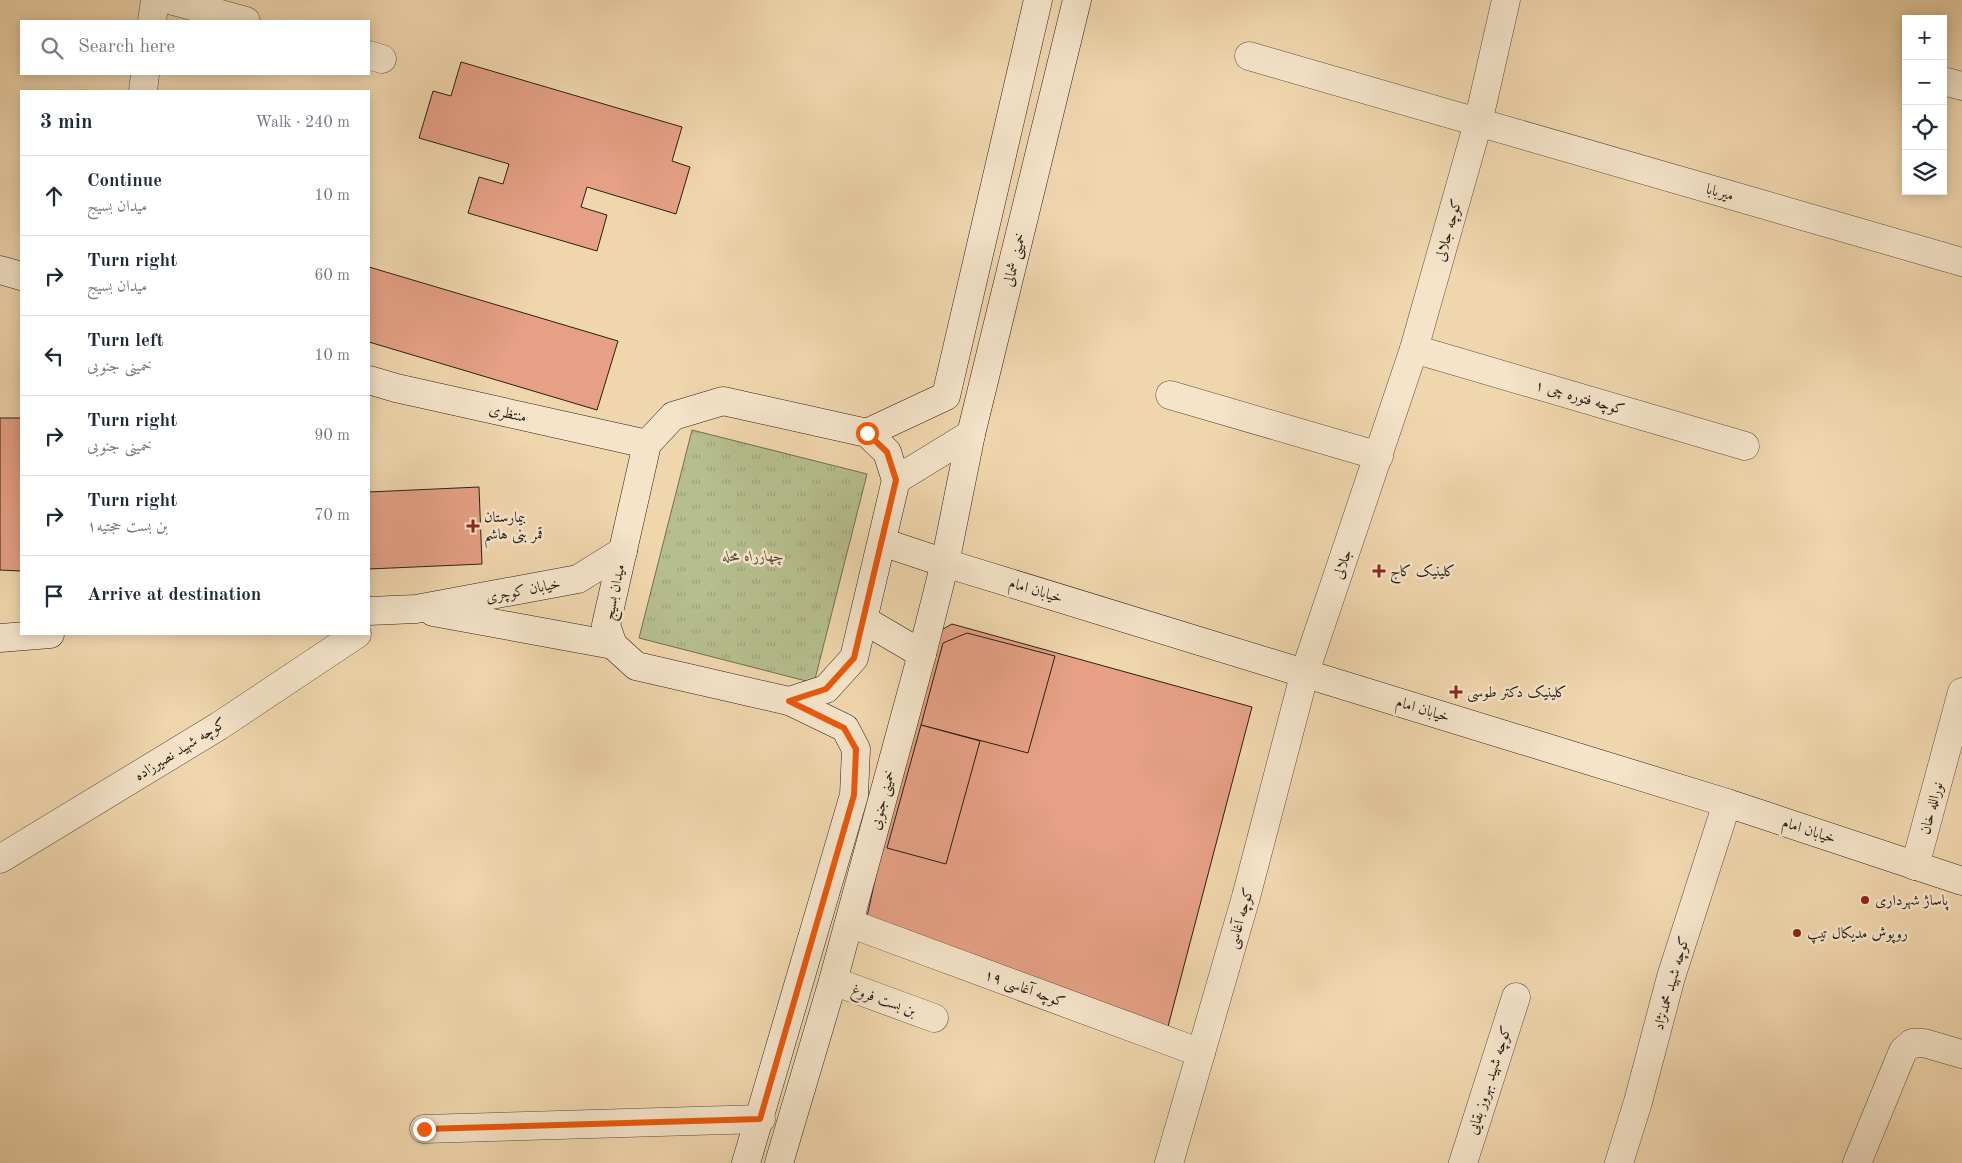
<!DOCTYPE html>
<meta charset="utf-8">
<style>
body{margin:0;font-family:"Old Standard TT",Amiri,serif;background:#f6f6f7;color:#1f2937}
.controls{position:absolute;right:15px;top:15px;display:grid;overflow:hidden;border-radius:0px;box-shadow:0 2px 12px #0003}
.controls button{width:45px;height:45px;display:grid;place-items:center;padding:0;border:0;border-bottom:1px solid #e0e1e3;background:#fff;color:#1f2937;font:25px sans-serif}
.stop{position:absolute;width:15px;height:15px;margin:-11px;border:4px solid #ea580c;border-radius:50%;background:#fff}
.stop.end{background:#ea580c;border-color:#fff;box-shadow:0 1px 5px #0008}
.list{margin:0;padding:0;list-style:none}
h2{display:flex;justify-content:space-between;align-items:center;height:65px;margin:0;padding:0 20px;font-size:21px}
h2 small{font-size:16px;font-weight:400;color:#747a83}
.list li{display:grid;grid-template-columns:32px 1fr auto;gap:15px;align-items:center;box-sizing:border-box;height:80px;padding:0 20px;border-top:1px solid #e0e1e3}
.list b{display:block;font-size:19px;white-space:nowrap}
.list p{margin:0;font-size:16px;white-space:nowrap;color:#747a83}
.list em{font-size:16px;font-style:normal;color:#747a83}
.icon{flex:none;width:28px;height:28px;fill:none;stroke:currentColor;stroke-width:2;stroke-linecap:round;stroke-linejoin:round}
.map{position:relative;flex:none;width:1962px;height:1163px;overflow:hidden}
.search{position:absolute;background:#fff;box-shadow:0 2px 12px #0003;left:20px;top:20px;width:350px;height:55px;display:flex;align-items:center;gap:12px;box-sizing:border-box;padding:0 18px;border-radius:0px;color:#747a83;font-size:19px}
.panel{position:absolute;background:#fff;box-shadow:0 2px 12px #0003;left:20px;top:90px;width:350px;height:545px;border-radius:0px}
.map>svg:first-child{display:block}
.park{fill:url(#park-tufts);stroke:#6f6e52}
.building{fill:#e5a085;stroke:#281f16}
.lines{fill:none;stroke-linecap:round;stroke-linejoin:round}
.street-casing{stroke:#5a4d3c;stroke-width:29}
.secondary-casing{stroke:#281f16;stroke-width:29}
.street{stroke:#f5e4ca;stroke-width:28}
.secondary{stroke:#f5e4ca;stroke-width:28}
.route{stroke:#ea580c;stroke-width:6}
.poi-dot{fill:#8f2418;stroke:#f5e4ca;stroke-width:2}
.labels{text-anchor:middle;stroke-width:5;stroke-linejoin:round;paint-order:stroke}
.street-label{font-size:15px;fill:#281f16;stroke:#f5e4ca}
.poi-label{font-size:15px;fill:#281f16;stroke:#f5e4ca;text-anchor:start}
.park-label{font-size:15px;font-style:italic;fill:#534f3a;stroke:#f5e4ca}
</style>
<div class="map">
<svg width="1962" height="1163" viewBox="0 0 1962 1163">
<defs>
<pattern id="park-tufts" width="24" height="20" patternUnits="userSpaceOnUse" patternTransform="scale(1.25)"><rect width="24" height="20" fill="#b6be8d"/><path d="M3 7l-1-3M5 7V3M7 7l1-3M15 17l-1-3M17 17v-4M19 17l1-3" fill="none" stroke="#9ca379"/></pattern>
</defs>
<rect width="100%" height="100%" fill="#f0d6ad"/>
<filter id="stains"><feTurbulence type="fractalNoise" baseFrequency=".004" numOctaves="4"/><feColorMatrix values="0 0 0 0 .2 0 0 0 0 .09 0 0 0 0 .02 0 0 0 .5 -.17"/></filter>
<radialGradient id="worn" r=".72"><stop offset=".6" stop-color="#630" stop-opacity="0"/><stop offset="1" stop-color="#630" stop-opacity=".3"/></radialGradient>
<!-- park -->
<polygon class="park" points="692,430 867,474 814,683 639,638"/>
<!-- building -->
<g class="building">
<polygon points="461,62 682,127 672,161 690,167 676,214 587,187 581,207 607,215 597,251 468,213 479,177 503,184 509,164 419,138 433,91 451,96"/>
<polygon points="369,267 618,341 597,410 369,342"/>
<polygon points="0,418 21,418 21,571 0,570"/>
<polygon points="479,487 482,564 369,569 369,492"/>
<polygon points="952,624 1252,707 1165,1038 867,917 927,638"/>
<polygon points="967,633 1055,656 1028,753 921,725 943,643"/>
<polygon points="921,725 980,741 946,864 887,848"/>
</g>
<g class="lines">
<!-- street casing -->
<g class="street-casing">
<g id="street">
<polyline points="170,0 246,21"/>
<polyline points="152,21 155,0"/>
<polyline points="369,55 382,59"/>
<polyline points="1249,56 1962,262"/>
<polyline points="1947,82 1962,86"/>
<polyline points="143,91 145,74"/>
<polyline points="1414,349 1745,446"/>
<polyline points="1170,395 1379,456"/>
<polyline points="0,859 219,726 357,634"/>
<polyline points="1915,866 1962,692"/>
<polyline points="849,923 1201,1053"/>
<polyline points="833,981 934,1018"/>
<polyline points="424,1129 761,1119"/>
<polyline points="1169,1163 1246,897 1305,672 1414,349 1478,123 1506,0"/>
<polyline points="1463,1163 1516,997"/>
<polyline points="1619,1163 1638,1102 1671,977 1727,803"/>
<polyline points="1857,1163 1903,1051 1912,1043 1924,1043 1962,1054"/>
</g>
</g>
<!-- secondary casing -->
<g class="secondary-casing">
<g id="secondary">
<polyline points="0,270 21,276"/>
<polyline points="369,380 396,388 647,444"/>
<polygon points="723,401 867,433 887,452 896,480 854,658 826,689 789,701 636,666 613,645 606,625 647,444 673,416"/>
<polyline points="867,433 946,396 1038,0"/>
<polyline points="896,480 971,434 1077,0"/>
<polyline points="882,542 945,563 1727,803 1962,881"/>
<polyline points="369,611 416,609 578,579 623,551"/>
<polyline points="433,612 613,645"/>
<polyline points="864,620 922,654"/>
<polyline points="0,638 50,634"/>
<polyline points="746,1163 854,795 856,749 845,728 789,701"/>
<polyline points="779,1163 833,981 922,654 945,563 971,434"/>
</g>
</g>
<!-- street -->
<use href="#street" class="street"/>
<!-- secondary -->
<use href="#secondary" class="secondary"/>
</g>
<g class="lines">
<!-- route -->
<polyline class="route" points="424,1129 760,1119 854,795 856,749 844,728 789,701 826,689 854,658 896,480 887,452 867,433"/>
</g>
<!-- markers -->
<g class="poi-dot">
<path d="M470.5 518.5h5v5h5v5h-5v5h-5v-5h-5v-5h5z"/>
<path d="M1376.5 563.5h5v5h5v5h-5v5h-5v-5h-5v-5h5z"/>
<path d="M1453.5 684.5h5v5h5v5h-5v5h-5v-5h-5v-5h5z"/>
<circle cx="1865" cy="900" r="5"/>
<circle cx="1797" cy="933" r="5"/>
</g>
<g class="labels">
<!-- street labels -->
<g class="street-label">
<text transform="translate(1720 192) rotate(16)" y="5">میربابا</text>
<text transform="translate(1448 230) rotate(-74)" y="5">کوچه جلالی</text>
<text transform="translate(1014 260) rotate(-76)" y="5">خمینی شمالی</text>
<text transform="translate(1580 397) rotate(16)" y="5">کوچه فتوره چی ۱</text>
<text transform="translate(508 413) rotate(13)" y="5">منتظری</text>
<text transform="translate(1342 564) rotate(-71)" y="5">جلالی</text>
<text transform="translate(523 590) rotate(-11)" y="5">خیابان کوچری</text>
<text transform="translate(1036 590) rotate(17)" y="5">خیابان امام</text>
<text transform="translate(614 592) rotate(-78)" y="5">میدان بسیج</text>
<text transform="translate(1423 709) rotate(17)" y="5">خیابان امام</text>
<text transform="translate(180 749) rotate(-32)" y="5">کوچه شهید نصیرزاده</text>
<text transform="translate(882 800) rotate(-75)" y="5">خمینی جنوبی</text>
<text transform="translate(1931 808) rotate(-75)" y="5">نورالله خان</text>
<text transform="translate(1809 830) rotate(18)" y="5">خیابان امام</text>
<text transform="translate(1240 918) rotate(-74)" y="5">کوچه آغاسی</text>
<text transform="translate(1671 983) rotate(-74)" y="5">کوچه شهید محمدنژاد</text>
<text transform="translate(1025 988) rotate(20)" y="5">کوچه آغاسی ۱۹</text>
<text transform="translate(884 1000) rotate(20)" y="5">بن بست فروغ</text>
<text transform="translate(1489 1080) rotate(-72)" y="5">کوچه شهید بهروز بقایی</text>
</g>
<!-- poi labels -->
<g class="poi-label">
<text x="484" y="522">بیمارستان<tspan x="484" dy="17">قمر بنی هاشم</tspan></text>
<text x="1390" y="576">کلینیک کاج</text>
<text x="1467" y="697">کلینیک دکتر طوسی</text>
<text x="1875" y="905">پاساژ شهرداری</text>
<text x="1807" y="938">روپوش مدیکال تیپ</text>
</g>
<!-- park labels -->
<g class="park-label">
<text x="753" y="561">چهارراه محله</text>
</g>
</g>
<rect width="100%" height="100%" filter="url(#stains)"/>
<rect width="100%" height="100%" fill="url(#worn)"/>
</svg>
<div class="controls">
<button>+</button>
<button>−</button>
<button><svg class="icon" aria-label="locate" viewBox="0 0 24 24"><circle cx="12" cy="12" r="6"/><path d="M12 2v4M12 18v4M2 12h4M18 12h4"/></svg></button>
<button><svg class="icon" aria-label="layers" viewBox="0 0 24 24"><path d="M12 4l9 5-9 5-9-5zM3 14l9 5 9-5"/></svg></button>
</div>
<div class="stop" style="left:867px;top:433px"></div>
<div class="stop end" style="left:424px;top:1129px"></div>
<div class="search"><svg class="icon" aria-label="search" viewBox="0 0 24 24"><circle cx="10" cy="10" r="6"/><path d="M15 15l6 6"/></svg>Search here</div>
<section class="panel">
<h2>3 min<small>Walk · 240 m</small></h2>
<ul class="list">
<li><svg class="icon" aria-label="ahead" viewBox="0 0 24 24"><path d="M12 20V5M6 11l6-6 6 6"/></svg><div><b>Continue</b><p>میدان بسیج</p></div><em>10 m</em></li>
<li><svg class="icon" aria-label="right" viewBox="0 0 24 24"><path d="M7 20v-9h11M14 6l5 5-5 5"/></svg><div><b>Turn right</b><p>میدان بسیج</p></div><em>60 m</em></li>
<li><svg class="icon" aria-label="left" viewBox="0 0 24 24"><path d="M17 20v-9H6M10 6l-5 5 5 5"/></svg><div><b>Turn left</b><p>خمینی جنوبی</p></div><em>10 m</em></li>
<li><svg class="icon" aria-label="right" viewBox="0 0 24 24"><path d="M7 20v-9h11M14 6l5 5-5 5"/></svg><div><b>Turn right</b><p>خمینی جنوبی</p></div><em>90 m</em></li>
<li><svg class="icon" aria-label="right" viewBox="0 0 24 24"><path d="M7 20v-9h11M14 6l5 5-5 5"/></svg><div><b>Turn right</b><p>بن بست حجتیه۱</p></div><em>70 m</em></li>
<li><svg class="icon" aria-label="arrive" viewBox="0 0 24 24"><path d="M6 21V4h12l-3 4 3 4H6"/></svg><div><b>Arrive at destination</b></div></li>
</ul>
</section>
</div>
